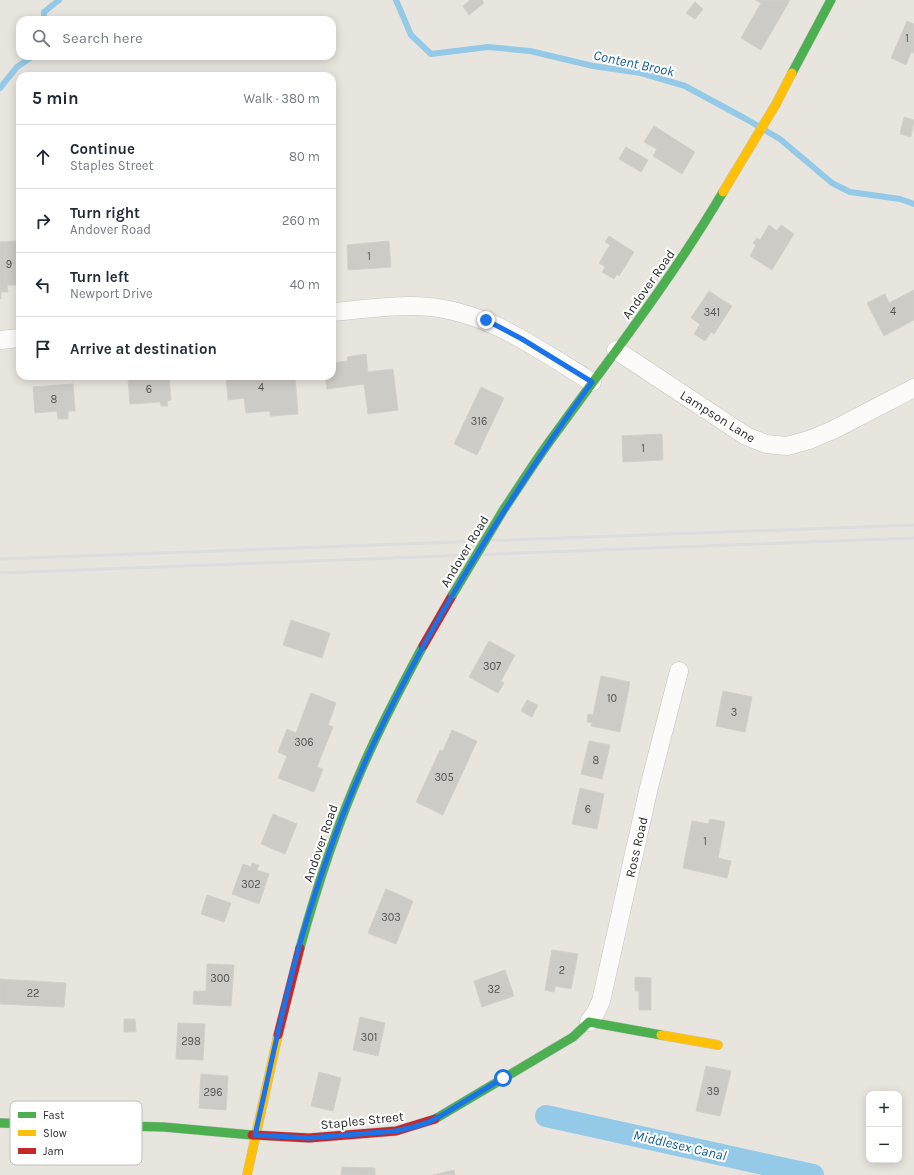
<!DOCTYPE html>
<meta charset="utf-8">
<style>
body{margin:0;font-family:Karla,sans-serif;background:#f2f2f3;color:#1f2937}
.controls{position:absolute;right:12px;bottom:12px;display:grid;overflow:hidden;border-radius:8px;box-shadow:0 2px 10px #0003}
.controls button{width:36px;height:36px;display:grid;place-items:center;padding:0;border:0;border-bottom:1px solid #e0e1e3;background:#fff;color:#1f2937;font:20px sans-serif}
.stop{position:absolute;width:12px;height:12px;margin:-9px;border:3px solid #1a73e8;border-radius:50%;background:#fff}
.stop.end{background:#1a73e8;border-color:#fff;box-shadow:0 1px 4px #0008}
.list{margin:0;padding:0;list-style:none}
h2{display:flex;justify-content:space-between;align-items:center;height:52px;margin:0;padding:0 16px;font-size:17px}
h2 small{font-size:13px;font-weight:400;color:#747a83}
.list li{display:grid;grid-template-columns:26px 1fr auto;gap:12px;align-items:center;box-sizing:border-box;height:64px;padding:0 16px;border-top:1px solid #e0e1e3}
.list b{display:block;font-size:15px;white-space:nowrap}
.list p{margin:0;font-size:13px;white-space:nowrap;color:#747a83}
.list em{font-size:13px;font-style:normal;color:#747a83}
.icon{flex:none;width:22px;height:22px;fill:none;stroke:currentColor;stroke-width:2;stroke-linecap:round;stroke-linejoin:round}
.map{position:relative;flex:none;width:914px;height:1175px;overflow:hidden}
.search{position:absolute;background:#fff;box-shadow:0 2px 10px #0003;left:16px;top:16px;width:320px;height:44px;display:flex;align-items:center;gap:10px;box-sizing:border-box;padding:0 14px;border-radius:12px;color:#747a83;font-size:15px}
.panel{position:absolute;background:#fff;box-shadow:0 2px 10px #0003;left:16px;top:72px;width:320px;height:308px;border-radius:12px}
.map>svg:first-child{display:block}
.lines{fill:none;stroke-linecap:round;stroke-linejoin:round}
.stream{stroke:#94cae8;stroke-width:6}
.canal{stroke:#94cae8;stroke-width:22}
.building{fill:#cdcbc5;stroke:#d3d0cb}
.street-casing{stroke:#c6c4c4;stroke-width:19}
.fast-casing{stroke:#c6c4c4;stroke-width:10}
.slow-casing{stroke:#c6c4c4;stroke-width:10}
.jam-casing{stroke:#c6c4c4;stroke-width:10}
.street{stroke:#fcfbfa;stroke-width:18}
.fast{stroke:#4caf50;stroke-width:9}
.slow{stroke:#ffc107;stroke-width:9}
.jam{stroke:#c62828;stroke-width:9}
.rail{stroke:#dddcde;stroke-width:3}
.fast-bridge-casing{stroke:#c6c4c4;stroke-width:10;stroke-linecap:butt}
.fast-bridge{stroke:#4caf50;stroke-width:9}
.route{stroke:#1a73e8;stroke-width:5}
.labels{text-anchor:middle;stroke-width:4;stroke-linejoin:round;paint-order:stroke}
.number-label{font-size:11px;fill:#545352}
.street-label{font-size:13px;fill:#292929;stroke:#fff}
.water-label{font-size:14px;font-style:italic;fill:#105b97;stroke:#fff}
.key{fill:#fff;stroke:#bfbfbf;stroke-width:1}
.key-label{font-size:11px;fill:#292929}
</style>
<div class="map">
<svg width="914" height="1175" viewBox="0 0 914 1175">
<rect width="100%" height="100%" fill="#e8e5de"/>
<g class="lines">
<!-- stream -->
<g class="stream">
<polyline points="396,0 411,35 431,54 488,47 530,51 593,66 641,73 685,86 746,119 780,139 832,183 850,192 900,199 914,204"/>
<polyline points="44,20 44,12 59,0"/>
<polyline points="0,88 17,67 33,56"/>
</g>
<!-- canal -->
<polyline class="canal" points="546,1116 813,1175"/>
</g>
<!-- building -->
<g class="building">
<polygon points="470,0 482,0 484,3 469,15 463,6"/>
<polygon points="755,0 790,0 761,50 741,38 761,3"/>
<polygon points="695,2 703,9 695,19 686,13"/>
<polygon points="907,21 914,24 914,53 911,52 906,65 891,58"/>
<polygon points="904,117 914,120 911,137 900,134"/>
<polygon points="654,126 695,152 682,174 653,156 657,149 644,142"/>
<polygon points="626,147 648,160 641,172 619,159"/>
<polygon points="18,160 20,160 20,182"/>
<polygon points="769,225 777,231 781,225 794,234 772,270 750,256 756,245 753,243 757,238 760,240"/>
<polygon points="609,236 634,252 619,276 617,274 614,279 602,272 605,267 599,263 610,245 605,242"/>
<polygon points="17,241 19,285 7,285 8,292 1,292 1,299 0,299 0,242"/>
<polygon points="389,241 391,267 348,270 347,245"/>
<polygon points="914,290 914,320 884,336 867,303 885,294 889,303"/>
<polygon points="709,291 732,306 714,334 711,332 705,341 694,334 700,324 691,318"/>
<polygon points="366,354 368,372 393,369 398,410 368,414 364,384 327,389 325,376 332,376 332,363 348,361 347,357"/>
<polygon points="157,376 169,376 171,400 167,401 168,406 161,406 160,402 130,404 128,378"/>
<polygon points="226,376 295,376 298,414 270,416 270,411 246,413 244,398 228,400"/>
<polygon points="73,384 75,411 68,411 68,419 58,419 57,411 35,413 33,387"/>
<polygon points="481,387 504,398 477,455 454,444"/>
<polygon points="662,434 663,460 623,462 622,436"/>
<polygon points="291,620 330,633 322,658 283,645"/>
<polygon points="489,641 515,655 501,681 504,683 498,693 469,677"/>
<polygon points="601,676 630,682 620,732 591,726 592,723 587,722 588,714 593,715"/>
<polygon points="723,691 752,697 745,732 716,726"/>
<polygon points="311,693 336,703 328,725 333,727 317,767 323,769 314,792 278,778 287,756 278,752 287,729 296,733"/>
<polygon points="527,700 538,705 532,717 521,711"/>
<polygon points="452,730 477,741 443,815 416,802 440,750 443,751"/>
<polygon points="589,741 610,745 602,779 581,774"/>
<polygon points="580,788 604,794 597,829 572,824"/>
<polygon points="273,814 297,824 285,854 261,844"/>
<polygon points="710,819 725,822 718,858 731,861 727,878 683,868 692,821 708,824"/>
<polygon points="252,863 259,865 257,870 269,874 259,904 232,894 243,864 251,867"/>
<polygon points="386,889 413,901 396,944 368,933"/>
<polygon points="207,895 231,903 224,922 201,914"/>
<polygon points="552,950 578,954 571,989 555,986 554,992 545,990"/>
<polygon points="207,964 234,965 231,1006 193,1004 194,991 206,991"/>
<polygon points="505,970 514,996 482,1007 474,981"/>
<polygon points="635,977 651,978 651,1010 639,1010 639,991 635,991"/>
<polygon points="0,979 66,983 64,1007 0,1004"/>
<polygon points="360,1017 385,1023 378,1056 353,1050"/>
<polygon points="124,1019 135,1019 136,1032 124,1032"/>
<polygon points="178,1023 205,1024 203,1060 176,1059"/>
<polygon points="706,1066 731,1071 720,1116 696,1111"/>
<polygon points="319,1072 341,1078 333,1111 311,1106"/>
<polygon points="201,1074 228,1076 226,1110 199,1108"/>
<polygon points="342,1167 375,1168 375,1175 341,1175"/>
<polygon points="454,1170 455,1175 433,1175"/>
</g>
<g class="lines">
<!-- street casing -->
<g class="street-casing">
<g id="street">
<path d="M332 312C359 310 387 305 414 306 483 307 536 348 592 382"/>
<polyline points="0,340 20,338"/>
<polyline points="616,350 746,436 766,444 787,446 809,440 833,430 914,388"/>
<polyline points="589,1022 596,1012 601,1001 649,787 679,671"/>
</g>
</g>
<!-- fast casing -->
<g class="fast-casing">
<g id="fast">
<polyline points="792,73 831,0"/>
<path d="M504 509C521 484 537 458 555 434 613 354 673 277 723 192"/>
<path d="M300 948C317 886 337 825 363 766 381 725 402 685 423 646"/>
<polyline points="435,1119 573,1037 589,1022 661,1035"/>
<polyline points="0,1123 164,1127 252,1135"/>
</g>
</g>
<!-- slow casing -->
<g class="slow-casing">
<g id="slow">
<polyline points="723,192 776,104 792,73"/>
<polyline points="661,1035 718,1045"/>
<polyline points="247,1175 278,1035"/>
</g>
</g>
<!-- jam casing -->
<g class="jam-casing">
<g id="jam">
<polyline points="423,646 453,594"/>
<polyline points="278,1035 300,948"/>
<polyline points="252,1135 309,1138 396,1131 435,1119"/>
</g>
</g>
<!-- street -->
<use href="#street" class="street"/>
<!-- fast -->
<use href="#fast" class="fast"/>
<!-- slow -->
<use href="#slow" class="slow"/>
<!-- jam -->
<use href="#jam" class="jam"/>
<!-- rail -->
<g class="rail">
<polyline points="0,559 914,525"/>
<polyline points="0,573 914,538"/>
</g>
<!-- fast-bridge casing -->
<g class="fast-bridge-casing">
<polyline id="fast-bridge" points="453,594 504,509"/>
</g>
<!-- fast-bridge -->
<use href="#fast-bridge" class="fast-bridge"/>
</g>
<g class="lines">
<!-- route -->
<path class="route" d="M486 320 522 339 592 382C547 444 505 508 465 574 418 652 375 732 342 817 327 857 313 898 301 940 283 1004 270 1070 255 1135L309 1138 396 1131 413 1127 429 1122 444 1114 503 1078"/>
</g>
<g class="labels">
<!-- number labels -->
<g class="number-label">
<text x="907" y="42">1</text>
<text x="369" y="260">1</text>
<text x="9" y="268">9</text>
<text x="893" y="315">4</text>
<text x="712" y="316">341</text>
<text x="261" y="391">4</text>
<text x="149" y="393">6</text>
<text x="54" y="403">8</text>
<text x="479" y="425">316</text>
<text x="643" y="452">1</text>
<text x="492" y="670">307</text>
<text x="612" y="702">10</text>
<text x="734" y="716">3</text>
<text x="304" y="746">306</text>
<text x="596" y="764">8</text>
<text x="444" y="781">305</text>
<text x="588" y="813">6</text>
<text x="705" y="845">1</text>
<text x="251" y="888">302</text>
<text x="391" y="921">303</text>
<text x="562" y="974">2</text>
<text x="220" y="982">300</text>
<text x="494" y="993">32</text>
<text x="33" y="997">22</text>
<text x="369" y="1041">301</text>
<text x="191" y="1045">298</text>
<text x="713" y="1095">39</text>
<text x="213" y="1096">296</text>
</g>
<!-- street labels -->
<g class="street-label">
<text transform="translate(648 284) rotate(-55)" y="5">Andover Road</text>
<text transform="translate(718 416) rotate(32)" y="5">Lampson Lane</text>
<text transform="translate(464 551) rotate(-59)" y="5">Andover Road</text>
<text transform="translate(320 843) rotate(-71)" y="5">Andover Road</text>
<text transform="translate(636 847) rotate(-77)" y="5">Ross Road</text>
<text transform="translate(362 1120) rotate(-6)" y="5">Staples Street</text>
</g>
<!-- water labels -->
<g class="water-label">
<text transform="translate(634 63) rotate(12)" y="5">Content Brook</text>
<text transform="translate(680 1145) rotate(13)" y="5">Middlesex Canal</text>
</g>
</g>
<!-- legend -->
<rect x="10" y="1101" width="132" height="64" rx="6" class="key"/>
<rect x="18" y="1112" width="18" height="6" fill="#4caf50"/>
<rect x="18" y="1130" width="18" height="6" fill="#ffc107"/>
<rect x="18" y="1148" width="18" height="6" fill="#c62828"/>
<g class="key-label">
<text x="43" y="1119">Fast</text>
<text x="43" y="1137">Slow</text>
<text x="43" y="1155">Jam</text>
</g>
</svg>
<div class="controls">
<button>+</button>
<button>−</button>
</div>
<div class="stop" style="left:503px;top:1078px"></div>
<div class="stop end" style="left:486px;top:320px"></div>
<div class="search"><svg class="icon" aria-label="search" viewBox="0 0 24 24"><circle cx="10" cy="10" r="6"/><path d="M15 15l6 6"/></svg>Search here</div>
<section class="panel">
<h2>5 min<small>Walk · 380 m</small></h2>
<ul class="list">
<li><svg class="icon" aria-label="ahead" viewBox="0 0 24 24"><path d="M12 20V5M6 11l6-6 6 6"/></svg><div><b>Continue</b><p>Staples Street</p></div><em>80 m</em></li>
<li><svg class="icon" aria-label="right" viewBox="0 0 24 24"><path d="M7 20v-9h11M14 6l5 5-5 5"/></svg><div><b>Turn right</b><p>Andover Road</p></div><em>260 m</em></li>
<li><svg class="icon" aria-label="left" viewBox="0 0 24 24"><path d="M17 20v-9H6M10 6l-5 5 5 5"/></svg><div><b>Turn left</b><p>Newport Drive</p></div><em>40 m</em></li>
<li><svg class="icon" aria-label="arrive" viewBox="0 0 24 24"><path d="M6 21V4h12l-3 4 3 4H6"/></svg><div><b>Arrive at destination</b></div></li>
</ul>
</section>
</div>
